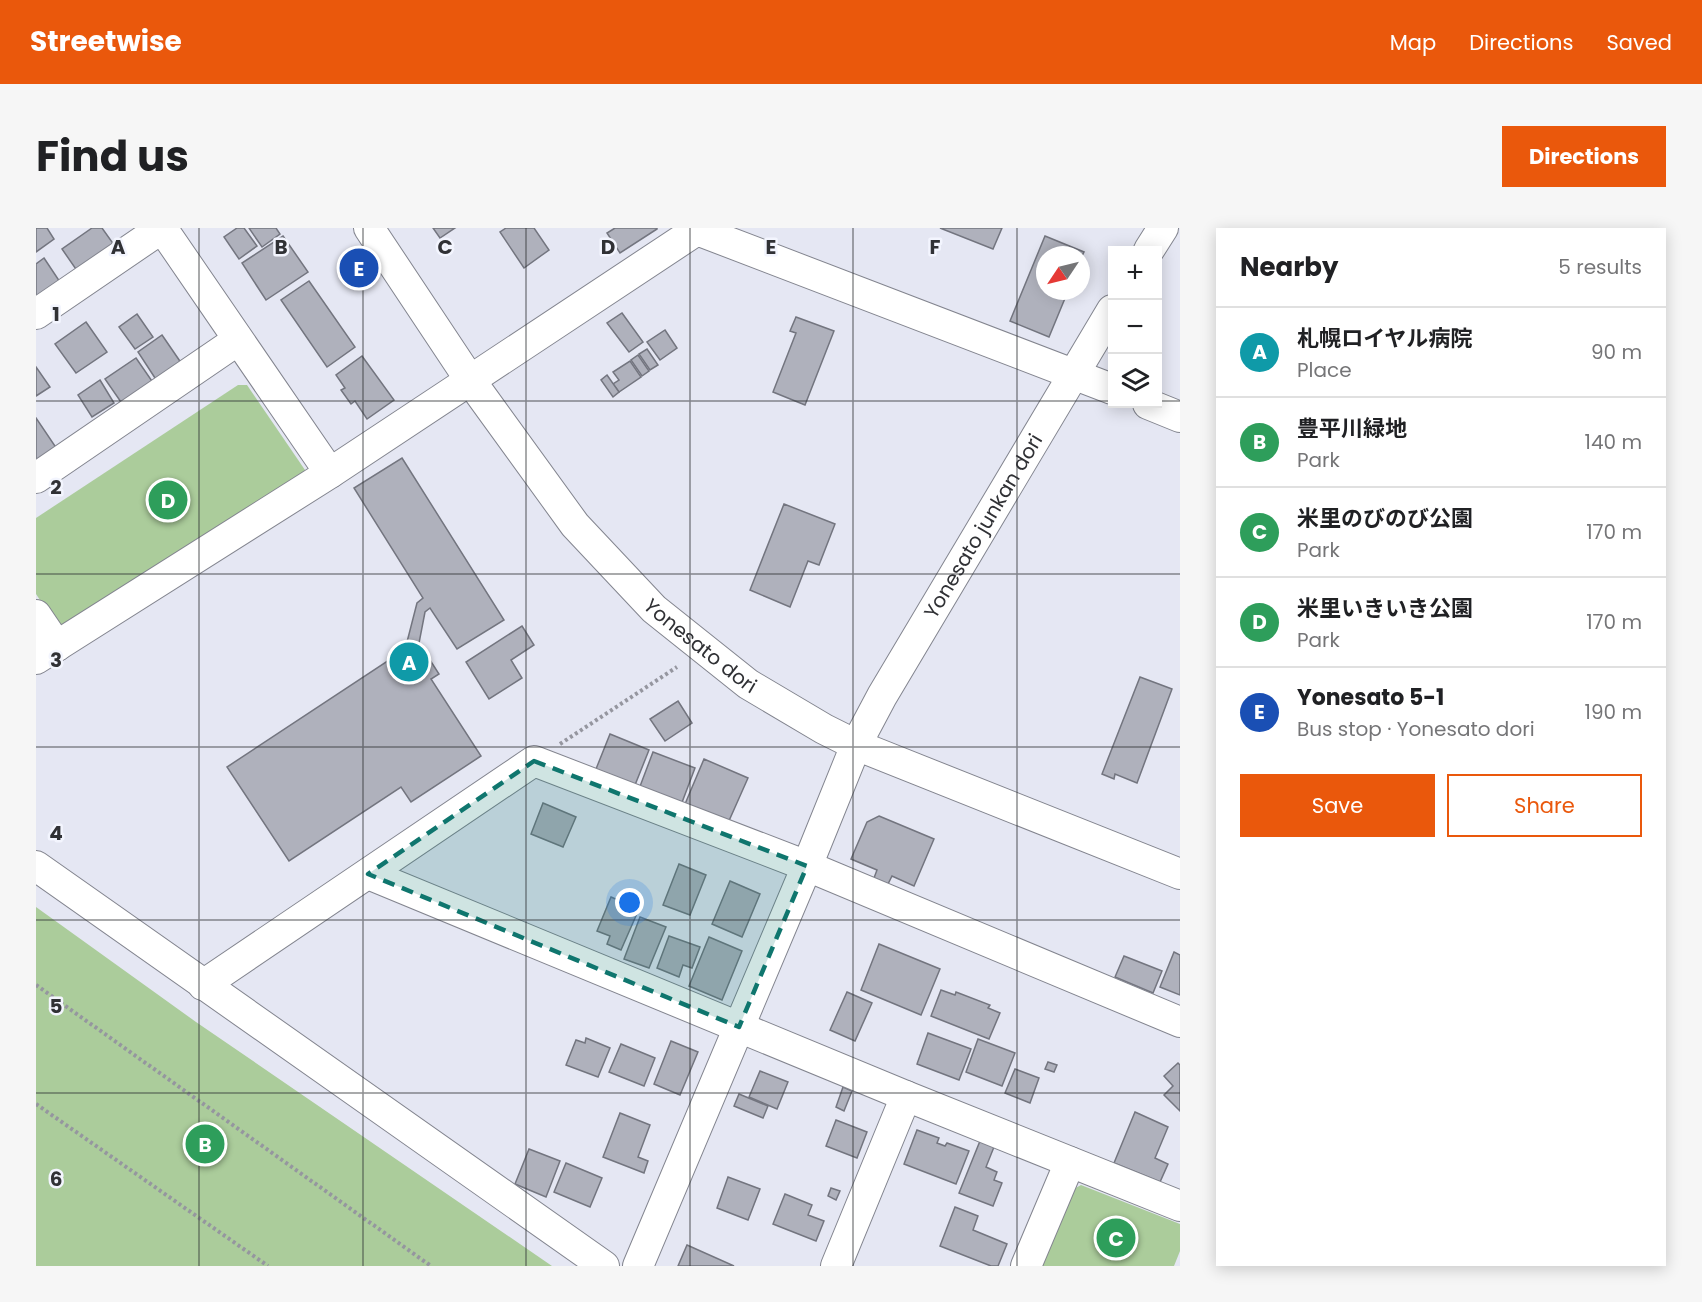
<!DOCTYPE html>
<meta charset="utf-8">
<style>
body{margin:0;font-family:Poppins,"Noto Sans JP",sans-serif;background:#f6f6f6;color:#202124}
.controls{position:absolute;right:18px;top:18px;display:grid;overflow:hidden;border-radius:0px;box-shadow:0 3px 15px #0003}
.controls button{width:54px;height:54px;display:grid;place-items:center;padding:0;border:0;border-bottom:2px solid #e0e0e0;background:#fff;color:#202124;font:30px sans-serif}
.compass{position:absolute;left:1000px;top:18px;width:54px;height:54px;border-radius:50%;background:#fff;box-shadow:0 3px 15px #0003;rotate:235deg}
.you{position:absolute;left:594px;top:675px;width:21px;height:21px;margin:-15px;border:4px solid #fff;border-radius:50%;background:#1a73e8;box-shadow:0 0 0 9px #1a73e833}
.badge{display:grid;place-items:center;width:39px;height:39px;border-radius:50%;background:#ea580c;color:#fff;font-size:20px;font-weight:700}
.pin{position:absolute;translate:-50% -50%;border:3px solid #fff;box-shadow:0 2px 6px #0006}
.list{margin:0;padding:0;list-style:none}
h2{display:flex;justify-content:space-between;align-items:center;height:78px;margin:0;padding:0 24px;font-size:26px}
h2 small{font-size:20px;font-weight:400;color:#757577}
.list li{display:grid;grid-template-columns:39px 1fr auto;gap:18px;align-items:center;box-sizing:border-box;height:90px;padding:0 24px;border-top:2px solid #e0e0e0}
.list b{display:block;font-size:22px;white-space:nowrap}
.list p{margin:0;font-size:20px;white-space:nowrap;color:#757577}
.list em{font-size:20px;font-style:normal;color:#757577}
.actions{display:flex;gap:12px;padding:18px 24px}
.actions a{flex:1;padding:14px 0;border:2px solid #ea580c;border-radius:0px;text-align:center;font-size:21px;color:#ea580c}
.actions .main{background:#ea580c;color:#fff}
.icon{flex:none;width:33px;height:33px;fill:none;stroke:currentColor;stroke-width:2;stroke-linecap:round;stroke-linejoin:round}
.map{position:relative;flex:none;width:1144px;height:1038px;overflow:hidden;border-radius:0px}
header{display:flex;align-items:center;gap:36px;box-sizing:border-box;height:84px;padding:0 30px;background:#ea580c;color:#fff}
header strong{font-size:28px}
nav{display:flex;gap:33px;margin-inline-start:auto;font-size:21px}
.intro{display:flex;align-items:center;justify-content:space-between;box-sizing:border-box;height:144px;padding:0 36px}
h1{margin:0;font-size:42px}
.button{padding:15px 27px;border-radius:0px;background:#ea580c;color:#fff;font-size:21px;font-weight:700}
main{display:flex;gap:36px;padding:0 36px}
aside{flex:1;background:#fff;border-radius:0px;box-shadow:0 3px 15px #0003}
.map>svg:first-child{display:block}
.green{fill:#abcc9b}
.building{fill:#afb1bc;stroke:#73757f;stroke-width:1.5}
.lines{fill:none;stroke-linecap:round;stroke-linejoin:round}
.minor-casing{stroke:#83858f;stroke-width:32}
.path{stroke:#95969f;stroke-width:4;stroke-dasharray:3 3;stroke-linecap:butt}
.minor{stroke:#fff;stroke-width:30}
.marked{fill:#0f766e;fill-opacity:0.2;stroke:#0f766e;stroke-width:4.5;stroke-dasharray:12 8;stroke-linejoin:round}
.grid{fill:none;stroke:#303135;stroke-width:1.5;stroke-opacity:0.55}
.labels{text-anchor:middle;stroke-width:5;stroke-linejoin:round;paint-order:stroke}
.street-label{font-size:20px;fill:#303135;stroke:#f3f5fe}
.grid-label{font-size:20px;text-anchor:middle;font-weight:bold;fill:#303135;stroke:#f3f5fe;stroke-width:5;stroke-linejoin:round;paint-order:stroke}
</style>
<header>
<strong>Streetwise</strong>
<nav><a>Map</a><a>Directions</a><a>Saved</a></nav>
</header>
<div class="intro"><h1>Find us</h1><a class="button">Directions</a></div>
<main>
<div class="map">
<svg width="1144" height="1038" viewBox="0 0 1144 1038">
<rect width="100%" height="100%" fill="#e5e7f3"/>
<!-- green -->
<g class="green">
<polygon points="202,157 211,157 269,242 266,254 23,401 0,366 0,290"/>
<polygon points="0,679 160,794 516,1038 0,1038"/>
<polygon points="1045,957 1144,996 1144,1023 1138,1038 1004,1038 1036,962"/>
</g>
<!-- building -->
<g class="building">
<polygon points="0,0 11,0 18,11 0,24"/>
<polygon points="56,0 66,0 81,21 44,47 26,21"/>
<polygon points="201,0 208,0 221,18 203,31 188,9"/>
<polygon points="213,0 240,0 244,6 226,19"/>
<polygon points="397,0 419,0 404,10"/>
<polygon points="470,0 498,0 513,22 488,40 464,4"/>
<polygon points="579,0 621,0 621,1 584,25 571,5"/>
<polygon points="904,0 966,0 957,21"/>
<polygon points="247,8 272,44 230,72 206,35"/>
<polygon points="1009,8 1048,24 1045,30 1045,27 1009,27 1009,63 1032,63 1013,109 974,93"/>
<polygon points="8,30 26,57 0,75 0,36"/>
<polygon points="273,53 319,119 291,139 245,72"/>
<polygon points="586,85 607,114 593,124 571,95"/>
<polygon points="101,86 117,109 99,121 83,99"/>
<polygon points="760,89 798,103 769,177 737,164 760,105 754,103"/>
<polygon points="50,94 71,124 40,145 19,116"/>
<polygon points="629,102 641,120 624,132 611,114"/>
<polygon points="126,107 150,142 121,153 102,124"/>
<polygon points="611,121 622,137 614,142 603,126"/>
<polygon points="602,127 613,143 606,148 595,132"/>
<polygon points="326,128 358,172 331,191 319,173 315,176 305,162 309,160 300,147"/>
<polygon points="100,130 118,156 87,177 69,151"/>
<polygon points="594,133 605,149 583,164 577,156 583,152 577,144"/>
<polygon points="0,139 14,159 0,168"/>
<polygon points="571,147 583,164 577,169 565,152"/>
<polygon points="64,152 78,175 56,189 42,167"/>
<polygon points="0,190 21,221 0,236"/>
<polygon points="366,230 468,392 421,421 394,380 389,384 383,415 403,446 395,451 445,528 375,574 365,559 253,633 191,539 373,419 371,414 381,375 387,370 318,260"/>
<polygon points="748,276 799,296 783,337 772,333 754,379 714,362"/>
<polygon points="486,398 498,417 475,432 486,450 453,471 430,434"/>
<polygon points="1104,449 1136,461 1101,555 1079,546 1078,551 1066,546"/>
<polygon points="642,473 656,495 629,513 614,491"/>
<polygon points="574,506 613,522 599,557 560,541"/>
<polygon points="617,524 659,540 645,577 603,561"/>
<polygon points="668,531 712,550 692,595 649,576"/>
<polygon points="507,575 540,589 527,619 495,606"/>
<polygon points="843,588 898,611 878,658 856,648 852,656 838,650 841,642 815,631 831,594"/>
<polygon points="643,636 670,647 654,687 627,677"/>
<polygon points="694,653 724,666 706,709 676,696"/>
<polygon points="575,669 603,681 585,722 571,716 574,708 561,703"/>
<polygon points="604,689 630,699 613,740 588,731"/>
<polygon points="633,708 664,719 656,740 647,737 643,749 621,740"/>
<polygon points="673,709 706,723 686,772 653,758"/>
<polygon points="843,716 904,741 885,787 825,762"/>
<polygon points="1138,724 1144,727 1144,767 1124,759"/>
<polygon points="1088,728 1126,743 1117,765 1079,749"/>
<polygon points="905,762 919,767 920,764 954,777 952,780 964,785 953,811 895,788"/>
<polygon points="811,764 836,775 819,813 794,802"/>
<polygon points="892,805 935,821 923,852 881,836"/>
<polygon points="550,810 574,820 562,849 530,837 540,812 549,815"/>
<polygon points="942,811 979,825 966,858 930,844"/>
<polygon points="635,813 662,824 644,867 618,856"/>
<polygon points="585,816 619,830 608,858 573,844"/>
<polygon points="1012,834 1021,837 1018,844 1009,841"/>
<polygon points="1142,835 1144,837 1144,883 1128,867 1137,858 1128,848"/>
<polygon points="979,841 1003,850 994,875 969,865"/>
<polygon points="724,843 752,854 741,881 713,869"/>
<polygon points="807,859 816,863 808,883 800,879"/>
<polygon points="703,866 732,878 727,890 698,878"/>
<polygon points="1099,884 1132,899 1119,930 1132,936 1124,954 1078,935"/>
<polygon points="584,885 614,897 602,929 612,933 608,945 567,929"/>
<polygon points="800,892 831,904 821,930 790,918"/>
<polygon points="881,902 903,910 901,915 909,918 911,915 933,923 920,956 868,936"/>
<polygon points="944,913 958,919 950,939 961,944 958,952 966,955 957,978 923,965"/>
<polygon points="493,921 524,933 510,969 479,956"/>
<polygon points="530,935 566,950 554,979 518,964"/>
<polygon points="692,949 724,961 712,992 681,980"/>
<polygon points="795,960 804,963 800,972 792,968"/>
<polygon points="749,966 776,977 772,987 788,993 780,1013 737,996"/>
<polygon points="919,979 942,988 937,1002 971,1016 962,1038 955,1038 904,1018"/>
<polygon points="651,1017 698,1038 642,1038"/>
</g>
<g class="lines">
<!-- minor casing -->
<g class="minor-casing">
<g id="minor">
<path id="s1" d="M333 0 434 152 539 297 618 381 712 456 788 501 820 517 1144 646"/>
<polyline points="1113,22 1127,0"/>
<polyline points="0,86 126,0 294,245"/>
<polyline points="1112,176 1144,189"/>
<polyline points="0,250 202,112"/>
<polyline points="0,387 21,418"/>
<polyline points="0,431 294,245 661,2 1076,161"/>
<polyline points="0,638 568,1038"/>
<polyline points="332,646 870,868 1144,978"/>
<polyline points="167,757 498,533 771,638 1144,794"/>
<path id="s2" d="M602 1038 771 638 820 517 846 468 1076 82"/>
<polyline points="800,1038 870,868"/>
<polyline points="990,1038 1034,934"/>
</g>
</g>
<!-- path -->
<g class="path">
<polyline points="524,516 641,439"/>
<polyline points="0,757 395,1038"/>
<polyline points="0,876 232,1038"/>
</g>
<!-- minor -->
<use href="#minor" class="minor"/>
</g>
<!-- marked area -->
<path class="marked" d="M498 533 771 638 703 799 332 646Z"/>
<!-- grid -->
<path class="grid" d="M163 0V1038M327 0V1038M490 0V1038M654 0V1038M817 0V1038M981 0V1038M0 173H1076M1122 173H1144M0 346H1144M0 519H1144M0 692H1144M0 865H1144"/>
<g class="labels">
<!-- street labels -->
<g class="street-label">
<text dy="7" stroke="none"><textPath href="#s2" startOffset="818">Yonesato junkan dori</textPath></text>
<text dy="7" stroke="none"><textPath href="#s1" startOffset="536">Yonesato dori</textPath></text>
</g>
</g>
<g class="grid-label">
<text x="82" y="26">A</text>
<text x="245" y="26">B</text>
<text x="409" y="26">C</text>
<text x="572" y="26">D</text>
<text x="735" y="26">E</text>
<text x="899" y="26">F</text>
<text x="20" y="93">1</text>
<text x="20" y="266">2</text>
<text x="20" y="439">3</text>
<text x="20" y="612">4</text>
<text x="20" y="785">5</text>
<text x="20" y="958">6</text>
</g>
</svg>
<div class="controls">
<button>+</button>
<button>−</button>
<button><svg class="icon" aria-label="layers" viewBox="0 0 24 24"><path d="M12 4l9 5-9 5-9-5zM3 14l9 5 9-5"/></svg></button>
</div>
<svg class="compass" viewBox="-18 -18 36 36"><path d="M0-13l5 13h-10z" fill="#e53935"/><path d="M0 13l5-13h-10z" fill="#757577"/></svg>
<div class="you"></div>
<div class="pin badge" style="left:373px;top:434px;background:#0f9aa8">A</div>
<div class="pin badge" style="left:169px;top:916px;background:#2e9e5b">B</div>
<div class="pin badge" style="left:1080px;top:1010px;background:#2e9e5b">C</div>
<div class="pin badge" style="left:132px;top:272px;background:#2e9e5b">D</div>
<div class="pin badge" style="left:323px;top:40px;background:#1a4fb4">E</div>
</div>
<aside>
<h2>Nearby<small>5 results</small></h2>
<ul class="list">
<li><span class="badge" style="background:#0f9aa8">A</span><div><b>札幌ロイヤル病院</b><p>Place</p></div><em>90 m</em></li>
<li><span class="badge" style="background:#2e9e5b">B</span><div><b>豊平川緑地</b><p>Park</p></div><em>140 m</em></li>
<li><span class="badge" style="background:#2e9e5b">C</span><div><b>米里のびのび公園</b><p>Park</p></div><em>170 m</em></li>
<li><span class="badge" style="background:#2e9e5b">D</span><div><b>米里いきいき公園</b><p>Park</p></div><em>170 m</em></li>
<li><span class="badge" style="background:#1a4fb4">E</span><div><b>Yonesato 5-1</b><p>Bus stop · Yonesato dori</p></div><em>190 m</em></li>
</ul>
<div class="actions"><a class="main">Save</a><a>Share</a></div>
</aside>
</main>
